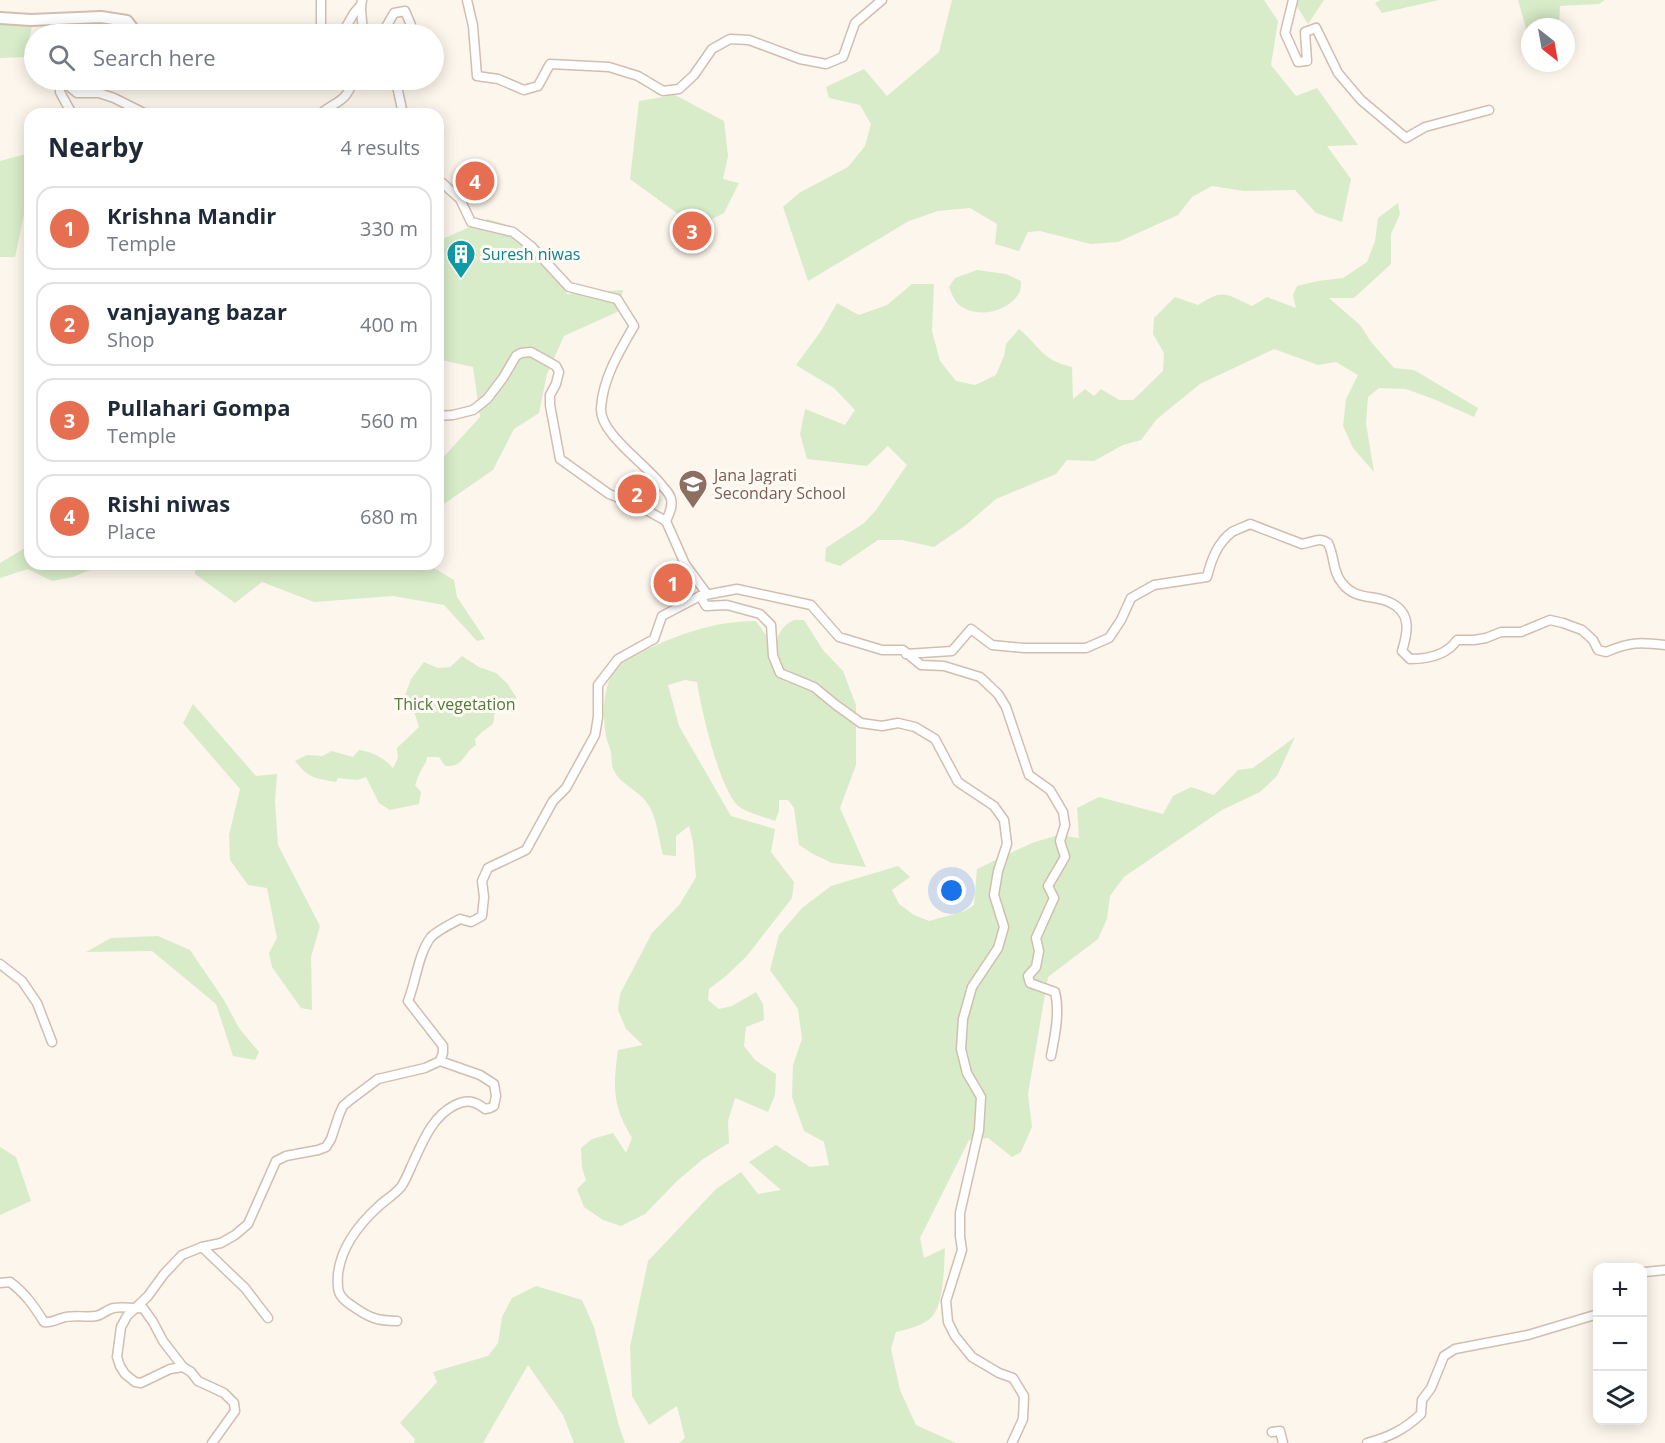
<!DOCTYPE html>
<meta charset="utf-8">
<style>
body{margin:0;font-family:"Open Sans",sans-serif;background:#f2f2f3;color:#1f2937}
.controls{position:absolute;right:18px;bottom:18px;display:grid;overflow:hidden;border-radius:12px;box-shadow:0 3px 15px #0003}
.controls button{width:54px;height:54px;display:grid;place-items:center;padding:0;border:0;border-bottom:2px solid #e0e1e3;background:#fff;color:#1f2937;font:30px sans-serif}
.compass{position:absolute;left:1521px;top:18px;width:54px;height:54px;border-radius:50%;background:#fff;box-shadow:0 3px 15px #0003;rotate:149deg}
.you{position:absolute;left:952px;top:891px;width:21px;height:21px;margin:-15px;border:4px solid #fff;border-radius:50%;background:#1a73e8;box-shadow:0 0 0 9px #1a73e833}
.badge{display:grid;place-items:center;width:39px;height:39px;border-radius:50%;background:#e76f51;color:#fff;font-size:20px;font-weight:700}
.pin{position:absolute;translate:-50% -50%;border:3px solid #fff;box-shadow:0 2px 6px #0006}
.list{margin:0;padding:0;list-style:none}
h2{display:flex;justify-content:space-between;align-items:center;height:78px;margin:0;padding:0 24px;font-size:26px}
h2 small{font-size:20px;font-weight:400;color:#747a83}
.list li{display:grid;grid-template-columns:39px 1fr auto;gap:18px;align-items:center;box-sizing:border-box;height:84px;margin:0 12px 12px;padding:0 12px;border:2px solid #e0e1e3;border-radius:18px}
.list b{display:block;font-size:22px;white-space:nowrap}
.list p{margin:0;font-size:20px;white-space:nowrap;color:#747a83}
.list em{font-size:20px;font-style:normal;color:#747a83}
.icon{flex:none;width:33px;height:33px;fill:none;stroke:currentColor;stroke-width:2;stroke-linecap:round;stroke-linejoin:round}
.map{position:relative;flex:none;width:1665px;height:1443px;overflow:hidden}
.search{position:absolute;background:#fff;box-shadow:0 3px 15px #0003;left:24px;top:24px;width:420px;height:66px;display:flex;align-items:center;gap:15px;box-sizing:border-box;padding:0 21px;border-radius:33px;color:#747a83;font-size:22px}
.panel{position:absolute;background:#fff;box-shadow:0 3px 15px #0003;left:24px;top:108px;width:420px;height:462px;border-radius:18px}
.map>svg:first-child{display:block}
.green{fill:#d8ecc9}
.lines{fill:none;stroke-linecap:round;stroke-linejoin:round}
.minor-casing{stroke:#d1beb0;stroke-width:11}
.tertiary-casing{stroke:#d1beb0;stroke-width:14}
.minor{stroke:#fff;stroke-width:8}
.tertiary{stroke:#fff;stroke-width:10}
.labels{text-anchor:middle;stroke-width:6;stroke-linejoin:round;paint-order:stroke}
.culture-label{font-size:16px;fill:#0d838f;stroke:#fffaf3;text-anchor:start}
.education-label{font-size:16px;fill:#785e54;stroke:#fffaf3;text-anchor:start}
.park-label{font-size:16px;fill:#537a41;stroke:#fffaf3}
</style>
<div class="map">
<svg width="1665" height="1443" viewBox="0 0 1665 1443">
<rect width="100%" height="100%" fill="#fdf6ec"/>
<!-- green -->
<g class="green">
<polygon points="952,0 1264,0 1278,21 1271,65 1296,96 1317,88 1358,145 1327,146 1351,179 1342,222 1316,213 1295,190 1244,191 1212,186 1192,197 1178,215 1118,242 1091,244 1040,231 1028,232 1019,251 995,244 997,224 970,208 938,211 909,221 808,281 783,207 799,193 848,167 865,146 871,124 860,105 829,98 826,87 864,69 887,96 939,52"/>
<polygon points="1293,0 1324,0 1308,24"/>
<polygon points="1381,0 1439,0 1382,13 1375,3"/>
<polygon points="1518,0 1605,0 1599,4 1560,6 1559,27 1530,27 1530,42"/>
<polygon points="0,19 32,26 25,57 0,58"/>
<polygon points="675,95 724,121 728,156 723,179 739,183 724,213 696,227 630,179 639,101"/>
<polygon points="30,153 30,187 15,257 0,257 0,161"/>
<path d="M1398 203 1400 214 1391 234V264L1354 298H1329L1360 325 1371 342 1394 368 1414 370 1478 408 1474 417 1436 400 1406 389 1379 388 1368 397 1366 423 1374 472 1353 448 1343 426 1346 399 1358 375 1336 362 1318 365 1274 349 1200 384 1157 419 1141 440 1123 445 1094 461 1067 460 1056 474 996 499 966 525 934 547 902 540H878L840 566 825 561 826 548 864 523 876 510 907 465 888 446 867 466 807 459 800 434 805 409 845 425 855 410 834 388 796 365 821 331 837 303 859 315 887 305 912 284H934L932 331 940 361 956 381 975 385 996 375 1004 356 1006 344 1019 329C1040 346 1041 360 1072 367L1073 399 1085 389 1094 396 1101 389 1119 400H1133L1163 371 1164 353 1153 334 1154 318 1175 297 1198 305C1224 288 1226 294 1252 306L1267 297 1296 308 1293 295 1297 286 1318 281 1343 278 1367 262 1375 241 1378 218Z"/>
<polygon points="488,219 511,226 546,254 567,294 623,290 617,312 564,336 547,374 539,413 514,429 493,470 438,508 438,463 480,417 473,367 441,360 438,357 438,241"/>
<path d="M977 270 1006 274 1021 281C1021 286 1021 291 1018 295 1006 313 975 319 958 304 954 300 951 292 949 287L955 278Z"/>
<polygon points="30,545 30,564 105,564 73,577 52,581 28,569 0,578 0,563"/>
<polygon points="196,564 427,564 454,580 457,597 485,639 477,641 444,605 393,596 314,602 262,582 235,603 195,574"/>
<path d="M794 620H804L823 650 843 671 856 705V765L840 808 866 867 832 863 813 854 799 845 794 808 788 800H779V811L775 821C765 817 744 812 737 805 719 786 701 709 697 682L685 680 668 685 679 726 731 816 775 829 771 852 794 882 792 898 746 957 726 976 709 989 708 1000 719 1009 732 1006 756 992 763 1004 764 1020 746 1027 744 1046 755 1060 776 1074 775 1095 768 1112 735 1098 728 1121 729 1143 703 1159 677 1181 645 1214 621 1226 603 1220 584 1207 577 1189 586 1180 582 1168 581 1148 592 1139 613 1133 626 1153 632 1138C612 1106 613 1086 618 1050L643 1045 626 1029 618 1010 620 994 652 933 680 904 696 877 693 842 689 826 676 836V856L663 855C658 836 657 814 644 799 636 790 619 782 614 771 611 766 612 759 611 753 610 747 607 742 606 736 602 716 603 686 615 669 620 663 631 658 638 654 675 635 714 621 756 621L766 635 768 650 774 648C778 635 781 626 794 620Z"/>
<path d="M462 656 479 667 496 673 507 683 516 697 512 710 495 712 493 724 482 732 475 739 476 745C462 754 465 767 445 766L439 757H427L426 762 420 772 415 785 421 792 419 804 390 810 379 803 366 777 357 780 338 778 336 782C315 778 309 779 295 761L307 755 322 756 332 751 353 757 359 750C373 752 384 758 393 768L398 758 397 748 419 727 414 711 416 704H402L411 679 424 662 438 668 450 667Z"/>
<polygon points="193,704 256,776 277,774 275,802 278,845 320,926 311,957 312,1010 301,1008 272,967 269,953 277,938 267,888 248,885 230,860 229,835 240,789 183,723"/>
<path d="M1295 737 1277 776 1260 792 1222 810 1124 877 1110 896 1107 919 1098 939 1048 977 1028 1094 1032 1127 1021 1152 1012 1157 988 1138 969 1140 920 1238 924 1258 945 1248C944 1266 944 1299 934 1314 927 1325 908 1329 896 1332L891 1349 900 1390 916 1425 956 1443H679L685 1438 677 1406 649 1425 632 1396 630 1347 648 1261 716 1189 741 1172 758 1194 781 1190 749 1162 776 1145 810 1167 829 1165 824 1142 804 1131 792 1097 793 1065 802 1039 798 1009 770 970 779 935 802 908 831 886 898 866 910 877 892 890 899 904 914 915 929 921 965 911 974 905 977 869 1032 843 1058 835 1079 838 1077 808 1099 797 1163 814 1173 796 1191 787 1214 795 1238 770 1253 768Z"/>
<polygon points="158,936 190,950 224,1000 239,1028 259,1052 255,1060 233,1056 216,1004 152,951 86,952 111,938"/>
<polygon points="0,1147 16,1157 31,1201 0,1215"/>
<polygon points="536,1286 582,1300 594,1327 619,1426 625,1443 574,1443 563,1415 528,1365 483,1443 414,1443 415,1439 400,1423 437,1382 433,1372 488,1356 498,1343 502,1317 512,1298"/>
</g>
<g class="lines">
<!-- minor casing -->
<g class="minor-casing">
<g id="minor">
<polyline points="321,0 321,33 322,34"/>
<path d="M362 0C359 11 364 23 362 34"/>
<polyline points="467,0 473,26 477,76 498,79 524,90 538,86 550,64 609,67 638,76 663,91 679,89 694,75 712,49 730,39 749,40 800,59 826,64 843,57 855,23 882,0"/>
<polyline points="1293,0 1285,33 1298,62 1307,61 1305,32 1316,28 1338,73 1361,100 1406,138 1425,127 1489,110"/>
<polyline points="342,34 354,13 360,6"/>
<polyline points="382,34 394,13 405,11 411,25 407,34"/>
<polyline points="60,80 60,92 72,114"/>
<polyline points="61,80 77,93 99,93 114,98 146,114"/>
<polyline points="397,80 397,86 403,114"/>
<path d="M320 114C337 100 346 103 353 80"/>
<path d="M438 179 460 199 471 222 513 232 532 247 569 287 617 299 634 326C619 352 603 378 601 408 599 434 649 466 663 487 666 490 670 495 671 499 673 507 669 514 666 521"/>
<polyline points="438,416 453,415 473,410 487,399 503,378 516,356 521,353 531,352 556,366 559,372 556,384 550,395 550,405 560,459 609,494 637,505 666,521 685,564 707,594"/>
<polyline points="700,596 706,606 727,605 760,614 771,625 773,656 780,673 814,687 836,705 861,723 882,726 898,723 915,727 935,739 958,782 994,806 1004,820 1007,844 998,871 994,895 1004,927 998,948 972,987 963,1019 961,1049 967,1073 981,1097 979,1130 960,1213 960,1236 962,1250 946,1301 948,1322 955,1336 972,1357 999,1373 1013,1378 1024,1396 1023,1419 1012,1443"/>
<path d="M906 654 952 651 971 629 992 645 1024 648H1086L1109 638 1121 620 1131 598 1154 585 1207 577C1211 561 1217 543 1232 532 1237 529 1244 527 1250 524L1302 544C1312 543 1319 536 1328 543 1335 557 1332 571 1342 583 1356 601 1373 594 1389 602 1412 612 1408 632 1402 651L1410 659C1427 659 1447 655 1457 640H1474L1486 638 1501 632H1521L1550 620 1563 623 1582 630 1593 640 1598 650 1606 652C1630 642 1639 642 1665 645"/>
<polyline points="0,964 22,981 37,1003 52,1042"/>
<polyline points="202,1247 245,1288 268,1318"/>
<polyline points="1642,1274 1645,1272 1665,1270"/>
<path d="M0 1283 10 1282C25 1293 34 1306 44 1322 52 1323 55 1320 62 1318 73 1314 85 1318 96 1316 103 1315 107 1309 114 1308 123 1306 133 1309 143 1308L153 1322 163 1341 183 1367"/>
<path d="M397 1321C376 1321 368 1317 351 1305 337 1296 337 1289 338 1274 341 1247 360 1223 380 1205 387 1199 395 1194 401 1187 405 1181 408 1174 411 1167 422 1144 431 1117 455 1105 467 1099 475 1101 485 1109L490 1108 494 1106 496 1096 494 1084 480 1075 440 1061"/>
<polyline points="1272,1432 1280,1431 1283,1443"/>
<path d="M212 1443 235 1411 234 1403 224 1393 198 1381 191 1372 183 1367 170 1369 141 1383 135 1382 125 1374 120 1366 117 1357 121 1327 127 1316 148 1296 164 1274 182 1255 202 1247 221 1243 235 1235 248 1224 276 1161 286 1156 318 1150 326 1147 331 1139 339 1115 343 1106 350 1100 378 1079 425 1068 440 1061 443 1053V1046L408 1001C416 982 418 954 431 937 438 930 451 924 460 919L471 922 482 916 484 897 482 881 488 868 526 850 553 801 566 788 595 735 598 717V685L618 659 654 639 662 616 700 596 737 589 811 605 839 637 882 650H903L921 665 944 666 980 677 998 694 1006 707 1029 775 1050 790 1063 812 1065 825 1060 841 1065 857 1048 886 1054 898 1036 938 1039 951 1036 967 1028 976 1030 983 1055 992C1060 1011 1055 1036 1051 1056"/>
<path d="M1367 1443C1389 1437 1404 1430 1421 1414L1422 1400 1431 1388 1444 1356 1455 1349 1528 1335 1598 1314"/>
</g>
</g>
<!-- tertiary casing -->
<g class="tertiary-casing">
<polyline id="tertiary" points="0,18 31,20 101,17 127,21 137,34"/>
</g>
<!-- minor -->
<use href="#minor" class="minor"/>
<!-- tertiary -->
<use href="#tertiary" class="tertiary"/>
</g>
<!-- icons -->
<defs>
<g id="building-pin" transform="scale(1.5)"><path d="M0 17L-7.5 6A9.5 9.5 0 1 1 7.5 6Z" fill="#0f9aa8" stroke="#fffaf3"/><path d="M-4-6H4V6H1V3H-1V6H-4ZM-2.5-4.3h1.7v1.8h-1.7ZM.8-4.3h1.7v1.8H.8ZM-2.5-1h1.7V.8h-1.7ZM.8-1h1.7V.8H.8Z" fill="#fff"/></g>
<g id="school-pin" transform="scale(1.5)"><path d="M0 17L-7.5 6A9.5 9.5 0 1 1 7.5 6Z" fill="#8d6e63" stroke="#fffaf3"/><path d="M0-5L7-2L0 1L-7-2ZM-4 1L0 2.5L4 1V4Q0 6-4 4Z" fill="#fff"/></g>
</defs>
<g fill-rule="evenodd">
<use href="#building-pin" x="461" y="254"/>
<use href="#school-pin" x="693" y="484"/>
</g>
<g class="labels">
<!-- culture labels -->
<g class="culture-label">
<text x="482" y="260">Suresh niwas</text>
</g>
<!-- education labels -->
<g class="education-label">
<text x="714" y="481">Jana Jagrati<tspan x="714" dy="18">Secondary School</tspan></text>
</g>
<!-- park labels -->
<g class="park-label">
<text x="455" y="710">Thick vegetation</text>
</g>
</g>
</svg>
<div class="controls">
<button>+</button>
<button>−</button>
<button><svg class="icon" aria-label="layers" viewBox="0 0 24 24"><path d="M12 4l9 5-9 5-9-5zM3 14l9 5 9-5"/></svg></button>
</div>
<svg class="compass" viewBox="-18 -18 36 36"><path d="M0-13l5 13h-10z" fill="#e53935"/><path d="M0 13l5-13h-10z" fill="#747a83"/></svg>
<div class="you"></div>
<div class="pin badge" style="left:673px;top:583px">1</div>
<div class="pin badge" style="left:637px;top:494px">2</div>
<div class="pin badge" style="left:692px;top:231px">3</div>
<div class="pin badge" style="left:475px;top:181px">4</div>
<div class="search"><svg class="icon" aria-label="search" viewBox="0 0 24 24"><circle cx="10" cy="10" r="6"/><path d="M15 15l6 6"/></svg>Search here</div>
<section class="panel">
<h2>Nearby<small>4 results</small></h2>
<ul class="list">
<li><span class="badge">1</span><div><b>Krishna Mandir</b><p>Temple</p></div><em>330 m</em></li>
<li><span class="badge">2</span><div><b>vanjayang bazar</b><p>Shop</p></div><em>400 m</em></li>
<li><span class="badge">3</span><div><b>Pullahari Gompa</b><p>Temple</p></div><em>560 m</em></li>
<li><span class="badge">4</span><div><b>Rishi niwas</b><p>Place</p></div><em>680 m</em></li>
</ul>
</section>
</div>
